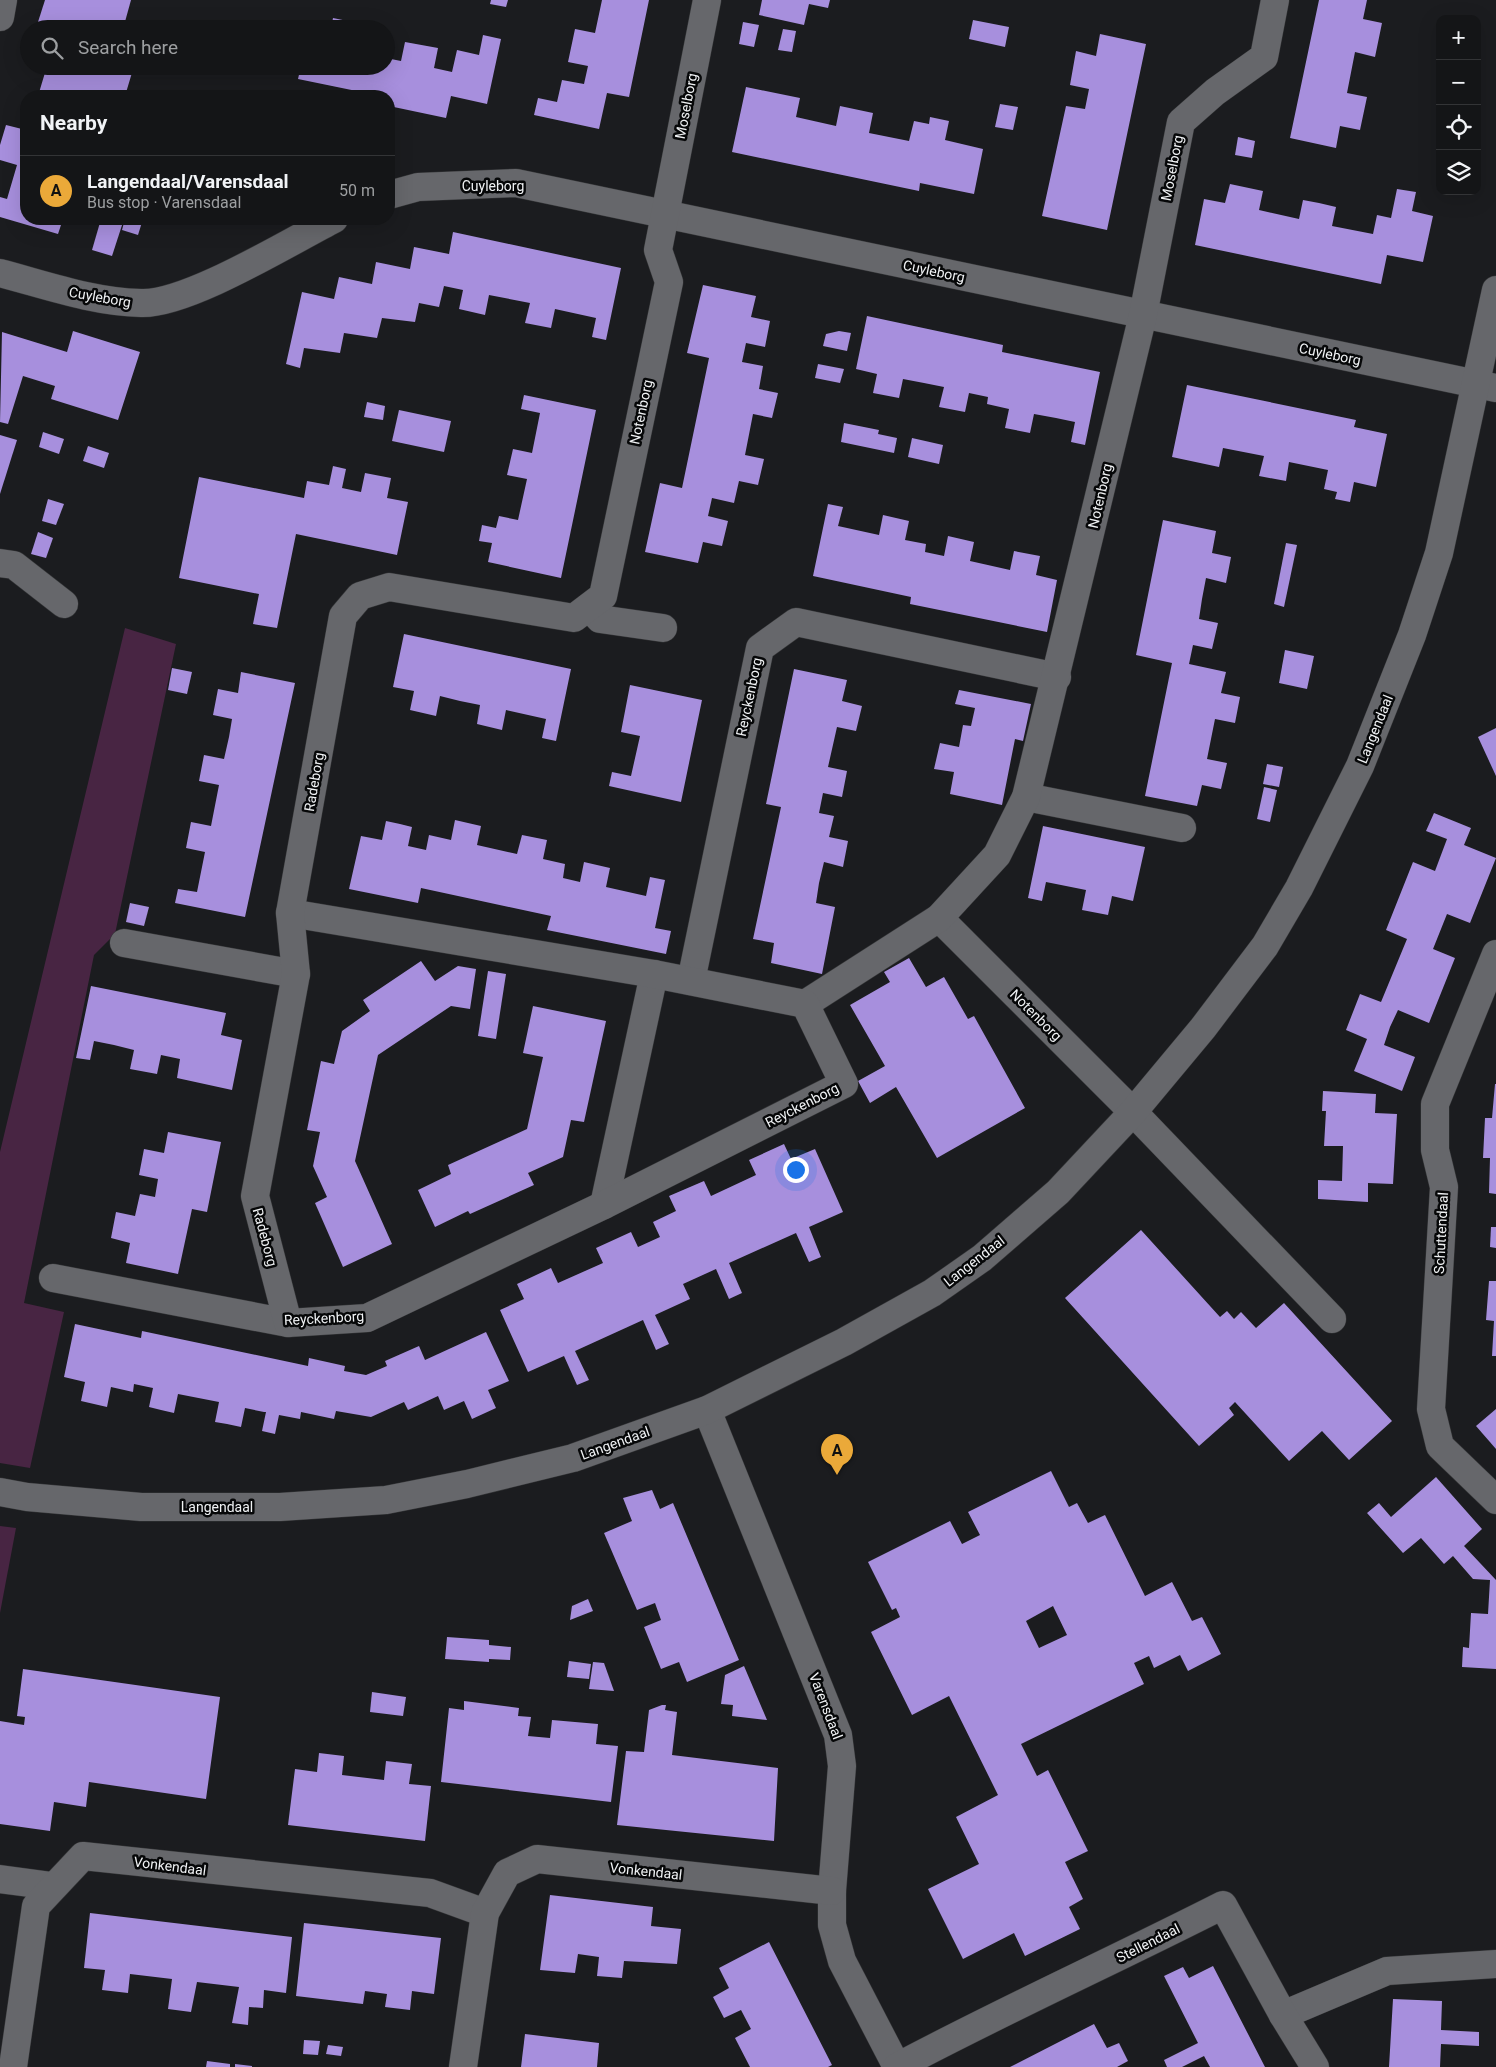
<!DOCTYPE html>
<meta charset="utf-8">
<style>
body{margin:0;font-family:Roboto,sans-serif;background:#212224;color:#f1f3f6}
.controls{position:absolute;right:15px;top:15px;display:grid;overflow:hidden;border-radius:10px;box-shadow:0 5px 20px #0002}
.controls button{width:45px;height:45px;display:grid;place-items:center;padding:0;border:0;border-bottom:1px solid #333436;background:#141517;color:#f1f3f6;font:25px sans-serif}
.you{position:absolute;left:795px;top:1169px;width:18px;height:18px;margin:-12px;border:4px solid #fff;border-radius:50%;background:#1a73e8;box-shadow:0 0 0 8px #1a73e833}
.badge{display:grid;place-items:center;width:32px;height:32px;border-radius:50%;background:#eba939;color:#111;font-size:16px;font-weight:700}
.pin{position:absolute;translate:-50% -41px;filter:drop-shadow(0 1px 2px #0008)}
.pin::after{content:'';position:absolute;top:26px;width:18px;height:15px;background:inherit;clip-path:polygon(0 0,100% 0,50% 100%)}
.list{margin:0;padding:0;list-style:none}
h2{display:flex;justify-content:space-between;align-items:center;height:65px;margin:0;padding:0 20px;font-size:21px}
h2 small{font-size:16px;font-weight:400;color:#9d9fa1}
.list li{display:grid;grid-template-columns:32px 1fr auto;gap:15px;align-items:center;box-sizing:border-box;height:70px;padding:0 20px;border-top:1px solid #333436}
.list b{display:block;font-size:19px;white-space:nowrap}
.list p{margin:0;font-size:16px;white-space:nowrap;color:#9d9fa1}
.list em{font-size:16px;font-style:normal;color:#9d9fa1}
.icon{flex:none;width:28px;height:28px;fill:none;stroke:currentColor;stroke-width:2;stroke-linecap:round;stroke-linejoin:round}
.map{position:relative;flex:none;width:1496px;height:2067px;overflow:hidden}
.search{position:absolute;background:#141517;box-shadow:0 5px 20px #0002;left:20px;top:20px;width:375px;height:55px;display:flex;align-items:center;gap:12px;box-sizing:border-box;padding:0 18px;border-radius:28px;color:#9d9fa1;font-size:19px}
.panel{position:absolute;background:#141517;box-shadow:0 5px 20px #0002;left:20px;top:90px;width:375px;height:135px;border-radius:20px}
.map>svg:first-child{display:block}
.green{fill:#482543}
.building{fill:#a78fdd;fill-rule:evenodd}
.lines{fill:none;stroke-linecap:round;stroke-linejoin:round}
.minor-casing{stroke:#353638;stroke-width:29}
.tertiary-casing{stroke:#353638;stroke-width:29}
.minor{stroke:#66676b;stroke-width:28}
.tertiary{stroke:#66676b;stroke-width:28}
.labels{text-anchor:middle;stroke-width:5;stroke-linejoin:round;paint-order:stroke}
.street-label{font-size:14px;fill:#f0f2f4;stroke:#060708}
</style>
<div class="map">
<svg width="1496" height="2067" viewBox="0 0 1496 2067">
<rect width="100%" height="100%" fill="#1b1c1f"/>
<!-- green -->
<g class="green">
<polygon points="125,628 176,644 115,934 94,955 24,1303 64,1312 30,1468 0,1463 0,1152"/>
<polygon points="0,1526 16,1528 0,1613"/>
</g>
<!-- building -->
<g class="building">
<polygon points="45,0 131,0 123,29 62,29 38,22"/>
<polygon points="491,0 508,0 506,7 490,4"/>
<polygon points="602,0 649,0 629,97 607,93 599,129 534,115 538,98 557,102 562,80 584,84 588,66 568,62 575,29 595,33"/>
<polygon points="762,0 830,0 828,8 809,4 804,25 759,15"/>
<polygon points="1319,0 1367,0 1363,19 1382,23 1375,57 1355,52 1347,93 1367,97 1360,130 1340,126 1336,148 1290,138"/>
<polygon points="333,18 367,25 366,29 331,29"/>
<polygon points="973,20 1009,27 1005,47 969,39"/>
<polygon points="743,22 759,25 754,47 739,44"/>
<polygon points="783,29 796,31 792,52 778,50"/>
<polygon points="1100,34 1146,44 1107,230 1042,216 1066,106 1085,109 1089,89 1070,85 1076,51 1096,56"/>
<polygon points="483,35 501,39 487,104 451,96 446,118 389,106 389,96 370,96 371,94 298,79 301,66 386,66 386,58 401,61 405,42 438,48 434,68 452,72 457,50 479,55"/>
<polygon points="47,66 70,69 71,66 134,66 125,96 38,96"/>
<polygon points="746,87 800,98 796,117 836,126 840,106 873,113 869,133 909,141 914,121 929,124 930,117 949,121 945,140 983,149 974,194 920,183 919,191 732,152"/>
<polygon points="1000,104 1018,107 1013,130 995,127"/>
<polygon points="6,125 26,130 26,219 63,219 58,234 0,217 0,197 7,199 17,165 0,160 0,145"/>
<polygon points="1238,137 1255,141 1252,158 1235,155"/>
<polygon points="1230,184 1263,191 1259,210 1299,219 1303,200 1319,203 1336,207 1332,226 1373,234 1377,215 1391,218 1397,189 1416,192 1412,211 1433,216 1423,262 1387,255 1381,284 1195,245 1204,199 1225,203"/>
<polygon points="101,219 124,219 112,256 92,250"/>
<polygon points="125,219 143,219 138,235 122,230"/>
<polygon points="453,232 621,268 606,340 592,337 596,318 555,309 551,328 525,323 530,303 489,295 485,315 459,309 463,290 444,286 439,307 419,303 415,322 382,318 377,338 344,333 340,353 304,348 300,368 286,364 302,292 334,299 339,277 372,284 376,262 410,269 414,247 449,254"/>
<polygon points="703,285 756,296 751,317 770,321 765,347 746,343 742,362 763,366 759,389 778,393 772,418 753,414 745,455 764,459 758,485 739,481 734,503 712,498 708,516 728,521 722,546 703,542 698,563 645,552 660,483 682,488 709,358 687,353"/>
<polygon points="867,316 1003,345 1002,352 1100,372 1085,445 1071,442 1075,422 1056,418 1034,414 1030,433 1005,428 1009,409 987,404 988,397 969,393 965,412 939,407 944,387 924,383 903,379 899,398 873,393 877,374 856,369"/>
<polygon points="73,331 140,352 118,420 51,399 55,386 23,376 8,424 0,422 2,332 67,352"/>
<polygon points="839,331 851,333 847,351 823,346 826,334"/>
<polygon points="818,364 844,369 840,383 815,378"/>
<polygon points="1187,385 1356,420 1354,427 1387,434 1376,487 1354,482 1350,502 1335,499 1337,492 1324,489 1328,470 1289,462 1286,481 1259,476 1264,456 1223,448 1219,467 1172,457"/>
<polygon points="524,395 596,410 561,578 488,562 492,543 479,541 482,525 496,528 499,516 518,520 527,479 507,475 513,449 532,453 540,413 521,409"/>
<polygon points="367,402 385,406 383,420 364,417"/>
<polygon points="399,410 451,421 444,452 392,441"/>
<polygon points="844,423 879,430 878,434 897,438 894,453 841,442"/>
<polygon points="43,432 64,439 59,454 39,447"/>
<polygon points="0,435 17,440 0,494"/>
<polygon points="912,438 943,445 939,464 908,457"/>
<polygon points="88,446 109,453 104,468 83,461"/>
<polygon points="333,466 346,469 342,488 361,492 365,473 391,478 387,498 408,502 397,555 296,534 277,628 253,624 259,594 179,578 199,477 304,498 307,481 329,485"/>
<polygon points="48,499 64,504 56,525 42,521"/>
<polygon points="828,504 843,507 838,526 879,535 883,515 909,521 905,540 926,544 925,552 944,556 948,536 974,542 970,561 1010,570 1014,551 1040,556 1036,575 1057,580 1047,632 910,604 911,597 813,576"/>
<polygon points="1163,520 1216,531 1212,553 1231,557 1226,583 1206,578 1202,599 1199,619 1218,623 1212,649 1193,645 1189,664 1226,672 1221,693 1240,697 1235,723 1215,719 1207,759 1227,763 1221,789 1202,785 1197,806 1145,796 1172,663 1136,655"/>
<polygon points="38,532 53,538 46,558 31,554"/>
<polygon points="1286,543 1297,545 1284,607 1274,604"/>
<polygon points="404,634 571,669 556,741 542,738 546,719 506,710 502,730 477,724 480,705 460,701 440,696 436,716 410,710 414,691 393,687"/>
<polygon points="1285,650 1314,656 1307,689 1279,683"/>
<polygon points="172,668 192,672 187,694 168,690"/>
<polygon points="794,669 847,680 842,701 862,706 856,731 837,727 828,767 847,771 842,797 823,793 819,813 834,816 829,837 848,841 843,867 824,862 819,883 816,903 835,907 822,974 771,963 774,943 753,939 781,807 766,804"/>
<polygon points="241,672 295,683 245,917 175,903 178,889 197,892 205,852 186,848 191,822 211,826 219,785 199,781 204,755 224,759 229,737 232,719 213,715 218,689 238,693"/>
<polygon points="630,685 702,700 681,802 609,786 612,772 631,776 640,736 621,732"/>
<polygon points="959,690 1031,704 1023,741 1015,739 1002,805 950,794 954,772 934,769 940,743 959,747 963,725 971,726 975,708 955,704"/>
<polygon points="1496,728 1496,776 1478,737"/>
<polygon points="1267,764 1283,767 1279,787 1263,784"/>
<polygon points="1264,787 1277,790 1270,822 1257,819"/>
<polygon points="1434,813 1471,828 1464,845 1496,858 1470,923 1447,914 1433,949 1455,958 1429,1023 1398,1010 1390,1027 1384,1045 1415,1057 1402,1091 1354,1071 1367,1039 1346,1030 1360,994 1381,1002 1407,939 1386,930 1413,862 1435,871 1447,839 1426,831"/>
<polygon points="455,820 481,826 477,845 517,854 522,835 547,840 543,859 565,864 563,878 580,882 584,862 610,868 606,887 646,896 650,877 665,880 655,928 671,931 666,954 547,930 551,916 421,888 418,903 349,889 361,836 382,840 386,821 400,824 412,827 408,846 426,850 429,835 451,840"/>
<polygon points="1043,826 1145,847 1133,901 1112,896 1108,915 1082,910 1086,890 1046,882 1042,901 1028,898"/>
<polygon points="130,903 149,907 144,926 126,922"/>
<polygon points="909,958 926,987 944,977 968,1019 974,1016 1025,1108 937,1158 896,1087 870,1103 858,1081 885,1066 850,1005 890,982 884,972"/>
<polygon points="421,961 435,981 458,966 476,969 470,1009 451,1006 378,1055 355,1161 392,1244 343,1267 315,1203 327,1197 313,1166 320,1132 307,1130 321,1061 334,1064 342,1031 370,1011 363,1000"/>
<polygon points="488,971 506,974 496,1039 478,1036"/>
<polygon points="91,986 226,1013 221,1035 242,1040 232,1090 177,1078 180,1059 161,1055 157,1074 130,1069 134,1050 114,1045 94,1041 90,1060 76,1058"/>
<polygon points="533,1006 606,1021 584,1122 571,1120 563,1157 528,1173 534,1185 470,1214 468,1211 435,1227 418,1190 451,1174 448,1165 527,1129 543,1057 523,1053"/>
<polygon points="1495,1084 1496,1084 1496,1194 1489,1193 1490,1158 1483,1158 1485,1118 1492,1118"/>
<polygon points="1323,1091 1376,1094 1375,1113 1397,1114 1393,1184 1368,1183 1368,1202 1318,1199 1318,1180 1342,1181 1343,1146 1324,1146 1326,1111 1322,1111"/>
<polygon points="168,1132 221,1142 207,1212 192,1209 178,1274 126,1263 130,1243 111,1238 116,1212 135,1216 140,1194 155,1197 158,1179 139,1175 144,1149 164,1153"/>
<polygon points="784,1144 791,1159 815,1149 843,1212 809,1227 821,1257 809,1262 796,1233 729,1263 742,1293 729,1299 716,1269 683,1284 690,1299 655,1315 669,1344 656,1350 643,1320 575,1351 589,1380 577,1385 564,1356 528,1372 500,1310 524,1299 517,1284 551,1268 558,1283 603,1263 596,1248 631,1232 638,1247 660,1237 653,1222 676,1211 669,1196 704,1181 711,1196 756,1175 749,1160"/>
<polygon points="1491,1227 1496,1227 1496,1248 1490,1247"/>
<polygon points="1141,1230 1220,1317 1227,1311 1234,1319 1241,1312 1256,1328 1284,1303 1392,1421 1349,1460 1322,1431 1289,1461 1235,1402 1229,1408 1234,1415 1199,1446 1065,1298"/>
<polygon points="1489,1281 1496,1281 1496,1356 1492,1356 1494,1321 1486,1320"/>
<polygon points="75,1324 141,1338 142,1331 308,1366 309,1358 345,1366 344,1371 366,1375 387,1366 385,1361 419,1346 425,1360 486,1332 509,1381 488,1390 496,1408 472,1419 464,1401 444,1410 438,1396 408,1410 404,1402 371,1417 336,1411 334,1419 301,1412 300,1419 279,1415 275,1434 262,1431 266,1412 264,1412 245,1408 241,1427 227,1424 215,1422 219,1402 178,1394 174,1413 161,1410 149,1407 153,1388 134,1384 133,1392 111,1387 107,1407 81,1401 85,1382 64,1377"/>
<polygon points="1496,1409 1496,1449 1476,1426"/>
<path d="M1051 1471 1069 1507 1077 1503 1088 1523 1105 1515 1145 1596 1172 1582 1192 1621 1202 1617 1221 1654 1188 1671 1180 1655 1154 1668 1149 1656 1134 1663 1144 1684 1021 1744 1037 1776 1048 1770 1088 1851 1065 1862 1083 1899 1069 1907 1080 1929 1025 1956 1014 1933 963 1959 928 1889 979 1864 956 1817 998 1795 949 1696 912 1715 871 1632 900 1617 896 1608 892 1610 868 1562 950 1521 962 1544 980 1535 968 1512ZM1053 1606 1067 1635 1039 1648 1026 1621Z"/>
<polygon points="1436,1477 1482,1529 1464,1546 1496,1580 1496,1669 1462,1667 1463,1647 1469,1648 1471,1613 1488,1614 1490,1580 1473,1579 1453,1556 1444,1564 1421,1538 1403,1553 1367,1513 1379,1503 1391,1517"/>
<polygon points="652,1490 660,1509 673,1503 739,1660 687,1682 679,1662 661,1669 644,1627 661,1620 655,1603 637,1610 604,1533 632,1521 623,1498"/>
<polygon points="588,1599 593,1611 570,1620 572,1606"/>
<polygon points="447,1637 489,1640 489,1645 511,1647 510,1660 489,1659 489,1662 445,1659"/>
<polygon points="569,1661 591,1664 589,1679 567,1677"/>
<polygon points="593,1662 604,1663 614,1691 589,1689"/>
<polygon points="744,1666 767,1720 732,1716 733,1705 721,1704 725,1675"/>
<polygon points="23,1669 220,1697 206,1799 89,1782 86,1807 54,1802 50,1831 0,1824 0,1721 24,1725 25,1717 17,1716"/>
<polygon points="372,1692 406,1697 403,1716 370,1712"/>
<polygon points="464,1701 519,1708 518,1716 531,1717 528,1736 550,1738 552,1720 598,1724 596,1744 618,1746 611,1802 441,1782 449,1708 464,1710"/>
<polygon points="662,1705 666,1705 665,1710 677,1712 672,1755 778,1768 774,1841 617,1825 626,1751 644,1752 649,1710"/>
<polygon points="319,1753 344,1756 342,1775 384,1780 386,1761 412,1764 409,1784 431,1786 425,1841 288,1825 295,1769 317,1772"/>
<polygon points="550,1895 653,1907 651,1926 681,1929 677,1964 624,1961 622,1978 597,1976 599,1957 578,1954 575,1973 540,1970"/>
<polygon points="90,1913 292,1937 286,1993 264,1990 263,2008 249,2007 248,2025 232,2023 239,1987 197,1982 191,2012 168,2009 172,1979 130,1974 128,1993 102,1990 105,1970 84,1968"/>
<polygon points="304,1923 441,1938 434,1994 412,1991 410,2010 385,2007 387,1994 365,1991 363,2004 296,1996"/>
<polygon points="769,1942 832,2065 828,2067 750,2067 735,2038 751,2029 741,2010 724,2018 713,1997 729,1988 719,1968"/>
<polygon points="1213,1966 1229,1997 1265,2067 1210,2067 1204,2056 1182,2067 1167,2067 1164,2060 1198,2043 1164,1976 1183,1967 1189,1978"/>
<polygon points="1393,1999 1442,2001 1441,2030 1479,2032 1479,2046 1441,2044 1440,2067 1389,2067"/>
<polygon points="1094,2024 1107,2048 1119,2043 1128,2061 1117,2067 1010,2067"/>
<polygon points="525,2034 599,2043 597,2067 521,2067"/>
<polygon points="304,2040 320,2041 318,2055 303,2054"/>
<polygon points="328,2045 343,2047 341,2056 326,2054"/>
<polygon points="207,2061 230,2064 230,2067 206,2067"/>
<polygon points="235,2064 252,2066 252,2067 235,2067"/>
</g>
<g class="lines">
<!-- minor casing -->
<g class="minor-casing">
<g id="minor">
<polyline points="0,17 3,0"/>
<polyline points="389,195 418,187 516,183 1496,388"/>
<path d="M0 273C46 285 93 302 141 303 187 305 289 242 334 219"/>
<polyline points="0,563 14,565 64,604"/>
<polyline points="589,607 600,619 663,628"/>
<polyline points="1026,797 1182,828"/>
<polyline points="939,918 1133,1112 1332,1319"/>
<polyline points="124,943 296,974"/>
<polyline points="1496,954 1435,1104 1435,1150 1444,1187 1431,1409 1440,1446 1496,1500"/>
<polyline points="691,981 760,648 796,622 1057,677"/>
<polyline points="805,1004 939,918 997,855 1026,797 1143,315 1181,122 1215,92 1264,57 1275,0"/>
<polyline points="604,1205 654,974"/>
<polyline points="53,1278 288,1323 367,1318 604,1205 844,1084 805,1004 654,974 290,913"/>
<polyline points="288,1323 255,1196 296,974 290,913 343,616 360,596 389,587 574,618 603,596 669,282 658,250 707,0"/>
<polyline points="707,1410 838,1735 842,1766 832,1891 832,1925 842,1961 897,2067"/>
<polyline points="0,1879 52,1886"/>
<polyline points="1283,2015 1387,1971 1496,1964"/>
<polyline points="13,2067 36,1906 83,1856 430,1893 485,1913"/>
<polyline points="463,2067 485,1913 507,1873 537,1859 832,1891"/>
<path d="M897 2067C1004 2010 1115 1960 1223 1905L1283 2015 1315 2067"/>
</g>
</g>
<!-- tertiary casing -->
<g class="tertiary-casing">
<polyline id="tertiary" points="0,1492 27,1497 141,1507 280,1507 386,1500 467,1484 573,1458 707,1410 844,1342 932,1293 982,1258 1058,1192 1133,1112 1203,1028 1265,946 1299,888 1360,766 1412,635 1439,553 1496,290"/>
</g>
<!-- minor -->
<use href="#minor" class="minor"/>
<!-- tertiary -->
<use href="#tertiary" class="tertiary"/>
</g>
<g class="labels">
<!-- street labels -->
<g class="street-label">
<text transform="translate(686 106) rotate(-79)" y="5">Moselborg</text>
<text transform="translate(1172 168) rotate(-79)" y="5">Moselborg</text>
<text x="493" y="191">Cuyleborg</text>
<text transform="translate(934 271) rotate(12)" y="5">Cuyleborg</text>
<text transform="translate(100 297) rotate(10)" y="5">Cuyleborg</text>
<text transform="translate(1330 354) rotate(12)" y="5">Cuyleborg</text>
<text transform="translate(641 412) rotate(-78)" y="5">Notenborg</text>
<text transform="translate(1100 496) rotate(-77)" y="5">Notenborg</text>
<text transform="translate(749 697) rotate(-78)" y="5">Reyckenborg</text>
<text transform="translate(1375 729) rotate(-68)" y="5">Langendaal</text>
<text transform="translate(314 782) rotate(-80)" y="5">Radeborg</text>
<text transform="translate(1036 1015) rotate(45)" y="5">Notenborg</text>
<text transform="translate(802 1105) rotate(-27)" y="5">Reyckenborg</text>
<text transform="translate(1441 1233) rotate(-87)" y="5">Schuttendaal</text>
<text transform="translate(265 1237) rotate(75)" y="5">Radeborg</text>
<text transform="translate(974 1261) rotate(-38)" y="5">Langendaal</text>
<text transform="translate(324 1318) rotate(-3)" y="5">Reyckenborg</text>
<text transform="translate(615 1443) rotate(-20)" y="5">Langendaal</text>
<text x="217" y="1512">Langendaal</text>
<text transform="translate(826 1706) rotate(69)" y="5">Varensdaal</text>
<text transform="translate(170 1866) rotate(7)" y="5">Vonkendaal</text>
<text transform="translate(646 1871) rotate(6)" y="5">Vonkendaal</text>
<text transform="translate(1148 1943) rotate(-27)" y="5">Stellendaal</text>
</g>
</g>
</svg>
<div class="controls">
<button>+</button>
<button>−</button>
<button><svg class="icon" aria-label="locate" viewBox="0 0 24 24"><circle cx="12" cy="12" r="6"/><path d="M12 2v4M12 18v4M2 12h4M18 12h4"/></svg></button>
<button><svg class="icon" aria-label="layers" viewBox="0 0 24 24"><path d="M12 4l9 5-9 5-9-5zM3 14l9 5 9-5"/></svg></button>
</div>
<div class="you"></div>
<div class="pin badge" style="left:837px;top:1475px">A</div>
<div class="search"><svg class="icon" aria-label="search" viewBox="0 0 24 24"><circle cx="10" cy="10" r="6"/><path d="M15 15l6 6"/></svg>Search here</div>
<section class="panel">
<h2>Nearby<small></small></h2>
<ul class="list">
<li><span class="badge">A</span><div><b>Langendaal/Varensdaal</b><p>Bus stop · Varensdaal</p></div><em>50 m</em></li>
</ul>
</section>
</div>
